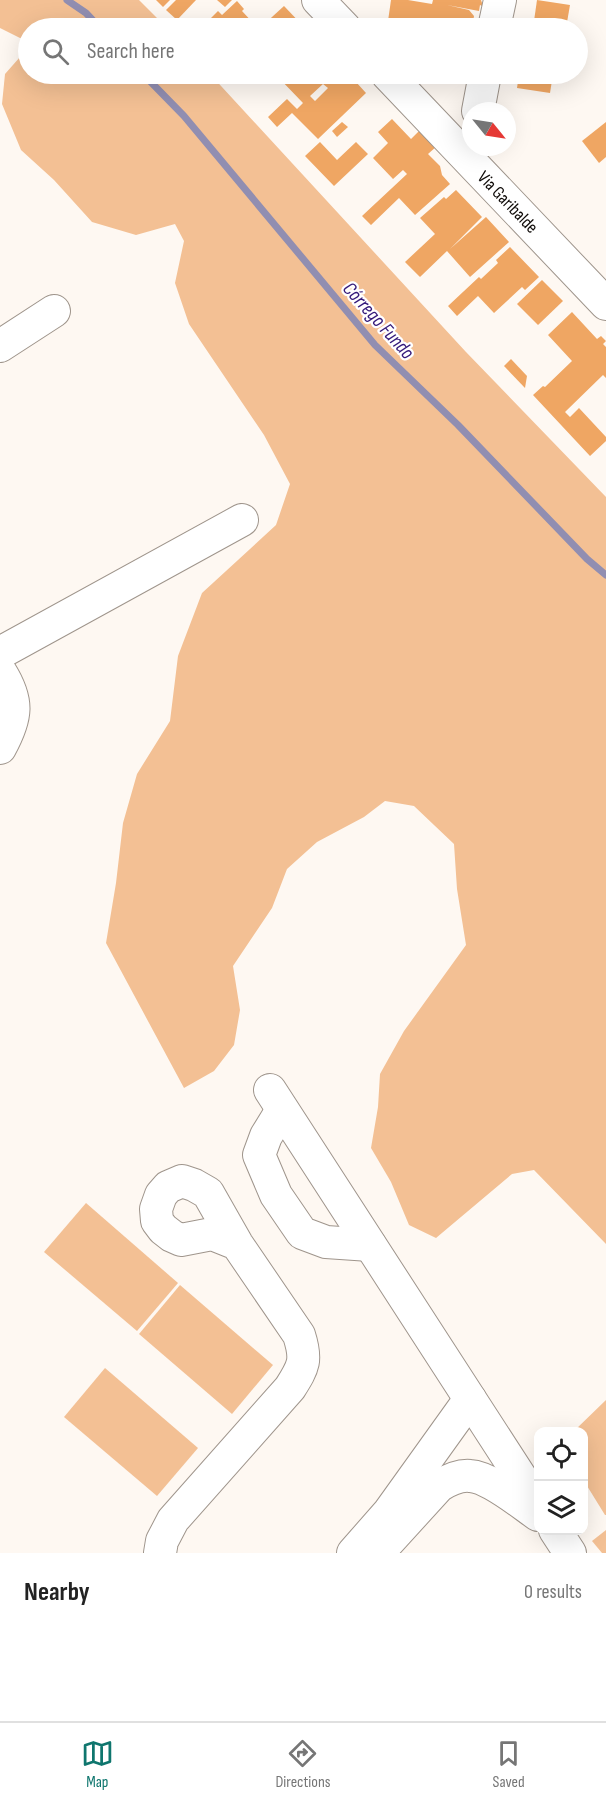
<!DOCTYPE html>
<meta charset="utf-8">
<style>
body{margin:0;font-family:"Sofia Sans Condensed",sans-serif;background:#f6f6f6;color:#222}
.controls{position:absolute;right:18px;bottom:18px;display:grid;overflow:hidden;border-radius:12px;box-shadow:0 6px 24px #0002}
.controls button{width:54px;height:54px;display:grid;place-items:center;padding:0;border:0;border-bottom:2px solid #e0e0e0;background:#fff;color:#222;font:30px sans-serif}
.compass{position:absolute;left:462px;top:102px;width:54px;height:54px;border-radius:50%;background:#fff;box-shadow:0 6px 24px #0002;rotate:120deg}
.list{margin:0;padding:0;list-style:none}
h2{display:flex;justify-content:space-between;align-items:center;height:78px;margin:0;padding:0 24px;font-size:26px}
h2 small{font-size:20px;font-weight:400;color:#767676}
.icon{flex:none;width:33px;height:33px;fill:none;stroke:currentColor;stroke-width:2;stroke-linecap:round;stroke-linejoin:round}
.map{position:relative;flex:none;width:606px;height:1553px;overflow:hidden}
.search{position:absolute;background:#fff;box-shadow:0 6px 24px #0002;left:18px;right:18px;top:18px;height:66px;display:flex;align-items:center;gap:15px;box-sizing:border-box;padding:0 21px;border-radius:33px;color:#767676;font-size:22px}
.sheet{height:168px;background:#fff}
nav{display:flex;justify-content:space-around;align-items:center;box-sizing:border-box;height:84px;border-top:2px solid #e0e0e0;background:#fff;font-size:16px;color:#767676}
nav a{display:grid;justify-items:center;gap:3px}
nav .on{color:#0f766e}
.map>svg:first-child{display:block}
.green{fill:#f3c094}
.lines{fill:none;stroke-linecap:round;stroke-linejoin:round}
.stream{stroke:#918eb1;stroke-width:7}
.building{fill:#efa663;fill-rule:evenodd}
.minor-casing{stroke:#9f958c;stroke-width:34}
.minor{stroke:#fff;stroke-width:32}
.labels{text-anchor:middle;stroke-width:4.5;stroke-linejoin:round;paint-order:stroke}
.street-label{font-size:18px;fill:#0f0b08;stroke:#fff}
.water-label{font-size:20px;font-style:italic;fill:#341a7a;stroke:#fff}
</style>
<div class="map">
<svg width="606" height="1553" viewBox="0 0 606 1553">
<rect width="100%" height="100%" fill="#fef8f2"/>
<!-- green -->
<g class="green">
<polygon points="0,0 139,0 167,28 28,28 28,74 210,74 466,352 606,497 606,1244 534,1170 512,1174 436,1238 409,1225 391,1182 371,1148 378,1107 380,1074 404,1031 466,945 457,889 454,844 414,806 385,801 364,817 317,842 287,869 272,908 233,966 240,1010 234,1045 214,1071 184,1088 106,943 116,883 123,823 137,774 170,721 178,656 202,593 276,525 290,484 264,435 189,324 175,283 184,241 175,224 136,235 92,222 54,180 21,150 2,104 5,74 20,57 22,39 0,28"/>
<polygon points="86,1203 178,1283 137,1331 44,1252"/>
<polygon points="180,1285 273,1365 232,1414 139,1334"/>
<polygon points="105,1368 198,1448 157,1496 64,1417"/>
<polygon points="606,1400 606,1515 605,1515 584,1481 584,1432 574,1431"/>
<polygon points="606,1530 606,1553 602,1553 592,1541"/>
</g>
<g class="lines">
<!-- stream -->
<g class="stream">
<polyline points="67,0 86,13 100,28"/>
<polyline points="143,74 184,116 375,345 458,425 587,559 606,575"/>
</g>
</g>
<!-- building -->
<g class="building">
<polygon points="156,0 170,0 163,7"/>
<polygon points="176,0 196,0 177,20 166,10"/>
<polygon points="217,0 232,0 225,7"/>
<polygon points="391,0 408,0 432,4 433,0 481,0 482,3 482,6 480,5 479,11 447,5 469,10 474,16 472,28 399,28 400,23 388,21"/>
<polygon points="537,0 570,5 566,28 533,28"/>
<polygon points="237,1 244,9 242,11 255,25 251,28 201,28 218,11 222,15"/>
<polygon points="284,6 305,28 260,28"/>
<polygon points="250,74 267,74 257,82"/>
<path d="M280 74H352L358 80 356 82 366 93 318 139 292 113 277 127 268 117 287 99 297 109 303 103 277 76ZM323 84 328 88 315 101 310 96Z"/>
<polygon points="438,74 464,74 463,79"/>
<polygon points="519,74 553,74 550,93 517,88"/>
<polygon points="392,119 411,139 421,129 437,146 428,154 440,166 442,175 450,184 415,215 399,198 371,225 362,216 407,174 403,170 393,179 373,158 388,143 378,132"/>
<polygon points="342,122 348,127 337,137 332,131"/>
<polygon points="606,122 606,157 599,163 582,141"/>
<polygon points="320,142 337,160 356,142 368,154 334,186 305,156"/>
<polygon points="456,190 482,217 450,249 486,217 509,242 470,277 447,251 420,277 405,262 435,234 420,218 444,197 446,199"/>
<polygon points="510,247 539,277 525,290 522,287 494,313 478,296 457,316 448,306 479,277 481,279 498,263 496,260"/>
<polygon points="542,280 563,301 538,325 517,304"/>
<polygon points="572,312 597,339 601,336 606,341 603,344 606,347 606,378 603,375 565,412 570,417 579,408 606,437 606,441 590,456 533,395 543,386 545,387 572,361 548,335"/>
<polygon points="511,359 527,376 525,388 504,366"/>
</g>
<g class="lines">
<!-- minor casing -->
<g class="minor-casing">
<g id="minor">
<polyline points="318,0 345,28"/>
<polyline points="494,28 500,0"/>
<polyline points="387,74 606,304"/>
<polyline points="478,111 485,74"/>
<polyline points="0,346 54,311"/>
<polyline points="0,653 242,520"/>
<path d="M0 671C19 701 17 717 0 748"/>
<polyline points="270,1090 538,1504"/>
<polyline points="282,1110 266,1136 259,1155 276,1195 302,1233 326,1242 370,1245"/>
<polyline points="555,1530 570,1553"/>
<path d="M160 1553 162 1541 173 1520 290 1388C304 1366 307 1360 299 1335L237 1244 208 1193 194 1185 182 1181 168 1187 161 1195 156 1209 157 1221 163 1229 172 1236 181 1240 212 1234 237 1244"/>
<polyline points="353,1553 389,1512 470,1399"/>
<path d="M378 1553 439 1486C447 1481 460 1475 470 1476 490 1477 522 1504 538 1515"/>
</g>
</g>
<!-- minor -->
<use href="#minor" class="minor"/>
</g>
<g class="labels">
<!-- street labels -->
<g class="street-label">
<text transform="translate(508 202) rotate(46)" y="6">Via Garibalde</text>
</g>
<!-- water labels -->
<g class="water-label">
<text transform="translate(379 320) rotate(48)" y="7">Córrego Fundo</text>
</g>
</g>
</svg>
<div class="controls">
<button><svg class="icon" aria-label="locate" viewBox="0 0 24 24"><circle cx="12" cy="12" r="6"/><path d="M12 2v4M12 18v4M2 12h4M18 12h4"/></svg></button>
<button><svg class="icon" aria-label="layers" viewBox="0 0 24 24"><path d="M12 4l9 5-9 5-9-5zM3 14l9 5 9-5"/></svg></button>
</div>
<svg class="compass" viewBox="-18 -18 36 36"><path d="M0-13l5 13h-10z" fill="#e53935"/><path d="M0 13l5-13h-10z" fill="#767676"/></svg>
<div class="search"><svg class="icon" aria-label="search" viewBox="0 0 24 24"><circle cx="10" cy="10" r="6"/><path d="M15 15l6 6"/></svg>Search here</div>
</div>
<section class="sheet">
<h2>Nearby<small>0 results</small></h2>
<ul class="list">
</ul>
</section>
<nav>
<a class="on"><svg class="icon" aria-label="map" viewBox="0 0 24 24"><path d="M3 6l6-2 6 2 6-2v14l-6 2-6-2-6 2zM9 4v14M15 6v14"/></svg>Map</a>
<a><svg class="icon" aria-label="directions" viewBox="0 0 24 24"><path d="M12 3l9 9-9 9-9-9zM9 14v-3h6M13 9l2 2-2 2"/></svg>Directions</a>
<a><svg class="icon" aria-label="saved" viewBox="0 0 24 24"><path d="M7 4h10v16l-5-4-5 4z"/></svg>Saved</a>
</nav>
